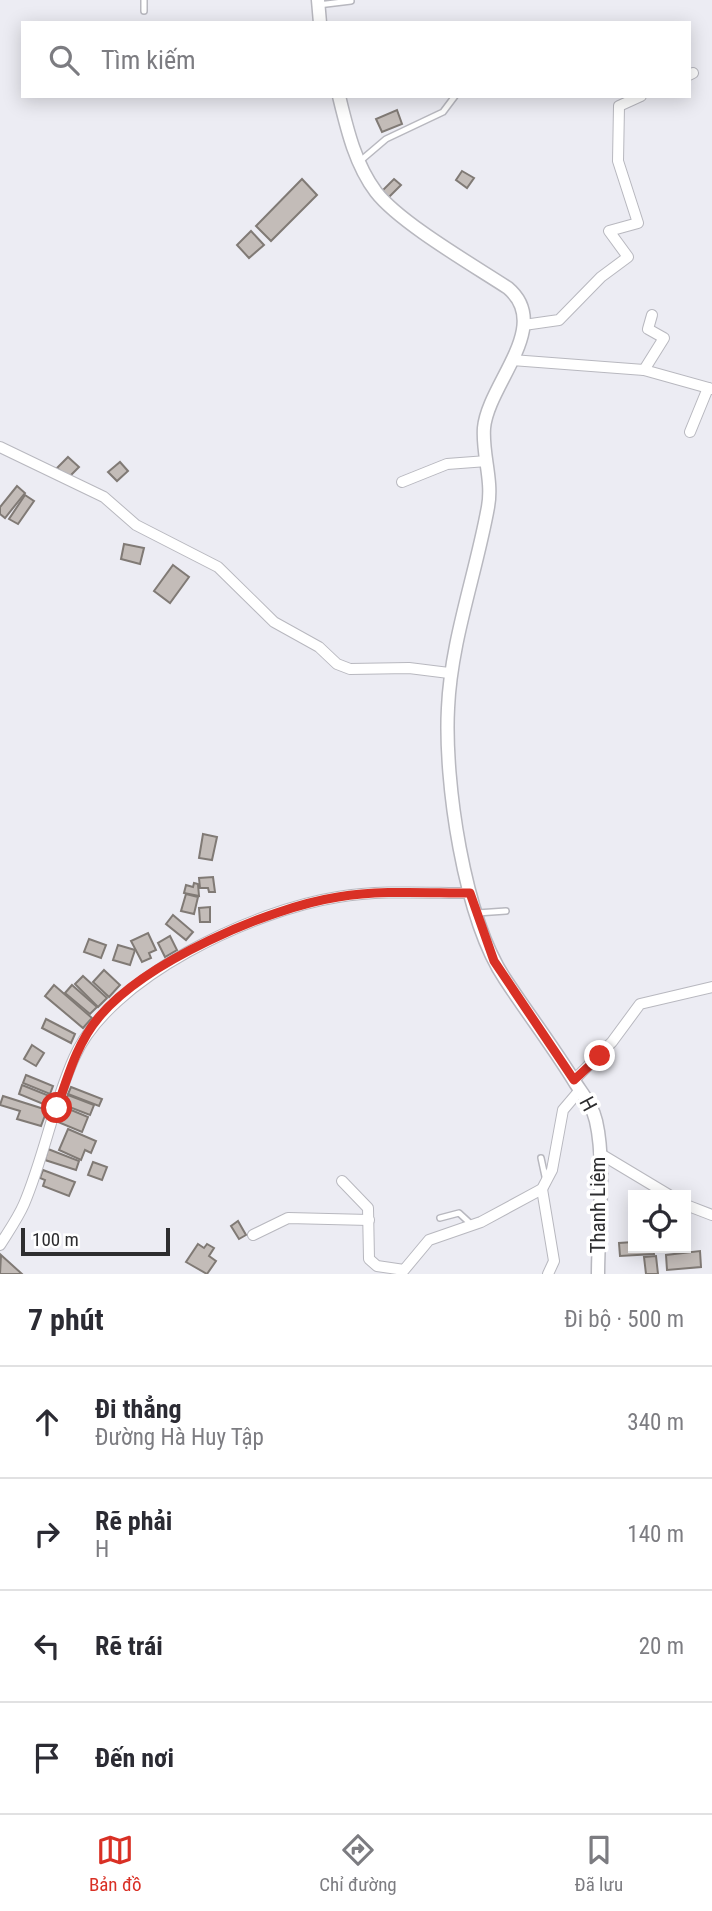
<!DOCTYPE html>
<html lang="vi">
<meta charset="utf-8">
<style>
body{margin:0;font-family:"Roboto Condensed",sans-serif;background:#f7f7f7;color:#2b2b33}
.controls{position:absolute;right:21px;bottom:21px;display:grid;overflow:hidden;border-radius:0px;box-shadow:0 4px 18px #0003}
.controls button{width:63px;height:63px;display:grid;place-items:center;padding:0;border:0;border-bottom:2px solid #e1e1e2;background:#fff;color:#2b2b33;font:35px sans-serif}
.scale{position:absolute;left:21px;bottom:18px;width:149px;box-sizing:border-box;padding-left:7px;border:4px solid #2d2d2f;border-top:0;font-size:19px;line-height:24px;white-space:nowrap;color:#2d2d2f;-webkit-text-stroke:5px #fff;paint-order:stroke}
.stop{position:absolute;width:21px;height:21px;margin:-16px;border:5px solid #d93025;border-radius:50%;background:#fff}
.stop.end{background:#d93025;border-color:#fff;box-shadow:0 2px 7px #0008}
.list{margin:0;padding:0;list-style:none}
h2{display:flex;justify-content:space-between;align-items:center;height:91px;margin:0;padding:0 28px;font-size:30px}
h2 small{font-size:23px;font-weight:400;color:#7c7c81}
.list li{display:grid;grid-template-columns:46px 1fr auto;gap:21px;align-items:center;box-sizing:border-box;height:112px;padding:0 28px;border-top:2px solid #e1e1e2}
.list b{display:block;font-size:26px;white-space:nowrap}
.list p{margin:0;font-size:23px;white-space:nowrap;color:#7c7c81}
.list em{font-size:23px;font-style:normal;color:#7c7c81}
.icon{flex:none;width:38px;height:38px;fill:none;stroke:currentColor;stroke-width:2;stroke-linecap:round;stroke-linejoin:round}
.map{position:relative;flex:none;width:712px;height:1274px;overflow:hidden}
.search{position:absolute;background:#fff;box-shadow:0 4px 18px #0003;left:21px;right:21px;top:21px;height:77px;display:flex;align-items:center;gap:18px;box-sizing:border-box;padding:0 24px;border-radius:0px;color:#7c7c81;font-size:26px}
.sheet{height:539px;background:#fff}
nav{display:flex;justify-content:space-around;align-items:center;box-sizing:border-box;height:98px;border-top:2px solid #e1e1e2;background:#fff;font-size:19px;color:#7c7c81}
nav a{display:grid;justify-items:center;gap:4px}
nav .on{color:#d93025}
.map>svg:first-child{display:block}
.building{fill:#c3bcb8;stroke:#807a75;stroke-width:2}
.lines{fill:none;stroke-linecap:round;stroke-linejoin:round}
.service-casing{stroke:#b8b8bf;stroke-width:8}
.minor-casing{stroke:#b8b8bf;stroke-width:12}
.tertiary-casing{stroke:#b8b8bf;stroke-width:15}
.service{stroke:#fff;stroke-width:5}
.minor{stroke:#fff;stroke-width:10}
.tertiary{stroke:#fff;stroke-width:12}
.route{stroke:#d93025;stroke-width:9}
.labels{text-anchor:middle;stroke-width:7;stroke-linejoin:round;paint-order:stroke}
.street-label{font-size:21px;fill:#2d2d2f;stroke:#fff}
</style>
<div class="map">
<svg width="712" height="1274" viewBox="0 0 712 1274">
<rect width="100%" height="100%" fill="#ececf3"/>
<!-- building -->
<g class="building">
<polygon points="397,110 402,124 382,132 376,119"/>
<polygon points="462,171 474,178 467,188 456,180"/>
<polygon points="302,179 317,195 271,241 256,226"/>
<polygon points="394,179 401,185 386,200 380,193"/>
<polygon points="251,231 264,245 249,258 237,245"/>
<polygon points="68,457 79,467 68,478 57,468"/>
<polygon points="120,462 128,471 117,481 108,472"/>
<polygon points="17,486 25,493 5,518 0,514 0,507"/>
<polygon points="25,495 34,501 18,524 9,519"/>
<polygon points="124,544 144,548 140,564 121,559"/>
<polygon points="173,565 189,577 170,603 154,591"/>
<polygon points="203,834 217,837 212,860 199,858"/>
<polygon points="213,877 215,892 209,892 208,888 200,888 199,878"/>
<polygon points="194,883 198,884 199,896 184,893 186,885 193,887"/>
<polygon points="186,894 198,897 194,914 181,911"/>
<polygon points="210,907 210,922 200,922 199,908"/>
<polygon points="173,915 193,932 186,940 166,924"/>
<polygon points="148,933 156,950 149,953 151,958 142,962 131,941"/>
<polygon points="170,936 177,950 165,957 158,943"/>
<polygon points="89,939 106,945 101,958 84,952"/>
<polygon points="118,945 135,950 130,965 113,960"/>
<polygon points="104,970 120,985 109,997 93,982"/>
<polygon points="83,976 107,998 98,1007 75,984"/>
<polygon points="54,985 92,1018 83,1028 45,996"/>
<polygon points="72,985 97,1007 90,1014 65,993"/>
<polygon points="46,1019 75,1034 71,1043 42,1028"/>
<polygon points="32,1045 44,1053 36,1066 24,1059"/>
<polygon points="26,1075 53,1086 50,1094 23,1083"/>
<polygon points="22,1085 52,1097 48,1106 19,1094"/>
<polygon points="71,1087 102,1099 99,1106 68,1094"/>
<polygon points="68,1095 94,1105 90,1115 64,1105"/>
<polygon points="3,1096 47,1110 41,1126 17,1119 20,1111 0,1105"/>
<polygon points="64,1107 88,1117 82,1132 58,1122"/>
<polygon points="68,1129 96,1141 91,1153 85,1150 81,1160 59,1150"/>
<polygon points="48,1149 79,1161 76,1170 45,1160"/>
<polygon points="93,1162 107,1167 102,1180 88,1175"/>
<polygon points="43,1170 75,1182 69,1196 43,1186 45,1180 40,1178"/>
<polygon points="238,1221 246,1235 239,1239 231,1226"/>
<polygon points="633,1242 633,1248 653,1248 654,1254 620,1256 619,1243"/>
<polygon points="198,1244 204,1248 207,1244 214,1248 209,1256 216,1261 207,1274 186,1262"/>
<polygon points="700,1251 701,1267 667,1270 666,1255"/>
<polygon points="1,1255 22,1274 0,1274"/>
<polygon points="656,1256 658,1274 646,1274 644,1257"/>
</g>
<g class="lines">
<!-- service casing -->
<g class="service-casing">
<g id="service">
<polyline points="318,5 351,1"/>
<polyline points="144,11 144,0"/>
<polyline points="359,162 386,139 443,112 455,96"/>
<polyline points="477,913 506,911"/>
<polyline points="541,1158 546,1181"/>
<polyline points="440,1218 459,1213 472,1225"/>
</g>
</g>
<!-- minor casing -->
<g class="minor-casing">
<g id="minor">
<polyline points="689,75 693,73"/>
<polyline points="524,325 559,320 601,277 628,257 609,231 638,223 618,161 619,106 641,96"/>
<polyline points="512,360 644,370 712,389"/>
<polyline points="644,370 664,338 648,329 652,315"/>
<polyline points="690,432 708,388"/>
<polyline points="0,447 104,497 136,525 218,567 274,622 319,647 337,664 350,669 409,668 449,673"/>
<polyline points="402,482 447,464 487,461"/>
<polyline points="574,1080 612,1042 640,1004 712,987"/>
<polyline points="599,1153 669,1195"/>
<polyline points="342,1181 368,1208 369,1259 377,1266 404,1270 429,1240 481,1222 542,1189 552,1170 563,1110 580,1090"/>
<polyline points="542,1189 554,1261 548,1274"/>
<polyline points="686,1205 712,1215"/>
<polyline points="253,1235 288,1218 369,1220"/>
<path d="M0 1245C8 1232 18 1218 24 1204 44 1157 53 1105 74 1058 109 977 254 910 338 897 381 890 426 893 470 893"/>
</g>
</g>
<!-- tertiary casing -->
<g class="tertiary-casing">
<g id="tertiary">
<polyline points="318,0 320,23"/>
<path d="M339 96C347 129 355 164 376 192 400 223 473 265 508 288 553 326 488 384 484 428 482 454 493 480 488 507 476 574 451 640 448 708 444 781 464 918 505 979 528 1014 554 1048 576 1084 584 1096 593 1107 596 1121 606 1164 598 1229 598 1274"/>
</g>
</g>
<!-- service -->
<use href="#service" class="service"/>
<!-- minor -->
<use href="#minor" class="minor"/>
<!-- tertiary -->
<use href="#tertiary" class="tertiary"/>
</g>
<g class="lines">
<!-- route -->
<path class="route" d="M57 1108C68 1076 77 1043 99 1017 145 962 267 908 338 897 381 890 426 893 470 893L494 961 574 1080 600 1056"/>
</g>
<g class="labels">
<!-- street labels -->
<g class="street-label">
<text transform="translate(588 1104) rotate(62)" y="7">H</text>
<text transform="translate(598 1205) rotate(-90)" y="7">Thanh Liêm</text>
</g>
</g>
</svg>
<div class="controls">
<button><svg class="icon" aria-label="locate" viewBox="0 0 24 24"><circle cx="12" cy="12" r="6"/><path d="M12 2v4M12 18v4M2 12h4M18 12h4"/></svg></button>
</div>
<div class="scale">100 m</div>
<div class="stop" style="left:57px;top:1108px"></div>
<div class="stop end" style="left:600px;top:1056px"></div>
<div class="search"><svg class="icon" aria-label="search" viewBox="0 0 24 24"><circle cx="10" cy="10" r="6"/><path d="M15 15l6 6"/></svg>Tìm kiếm</div>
</div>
<section class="sheet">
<h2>7 phút<small>Đi bộ · 500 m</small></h2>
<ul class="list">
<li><svg class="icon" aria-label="ahead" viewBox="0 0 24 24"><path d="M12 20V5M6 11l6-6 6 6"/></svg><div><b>Đi thẳng</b><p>Đường Hà Huy Tập</p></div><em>340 m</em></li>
<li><svg class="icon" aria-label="right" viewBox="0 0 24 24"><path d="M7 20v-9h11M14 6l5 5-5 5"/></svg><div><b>Rẽ phải</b><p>H</p></div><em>140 m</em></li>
<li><svg class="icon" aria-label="left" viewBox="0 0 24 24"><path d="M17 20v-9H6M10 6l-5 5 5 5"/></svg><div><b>Rẽ trái</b></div><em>20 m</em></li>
<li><svg class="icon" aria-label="arrive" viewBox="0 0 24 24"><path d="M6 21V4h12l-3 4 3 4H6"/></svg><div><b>Đến nơi</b></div></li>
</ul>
</section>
<nav>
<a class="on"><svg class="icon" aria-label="map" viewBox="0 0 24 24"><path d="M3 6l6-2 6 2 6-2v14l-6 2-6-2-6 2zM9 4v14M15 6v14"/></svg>Bản đồ</a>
<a><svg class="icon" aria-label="directions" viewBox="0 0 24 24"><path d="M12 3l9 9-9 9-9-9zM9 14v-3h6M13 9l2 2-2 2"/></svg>Chỉ đường</a>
<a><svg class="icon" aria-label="saved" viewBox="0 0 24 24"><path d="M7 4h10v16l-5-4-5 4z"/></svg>Đã lưu</a>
</nav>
